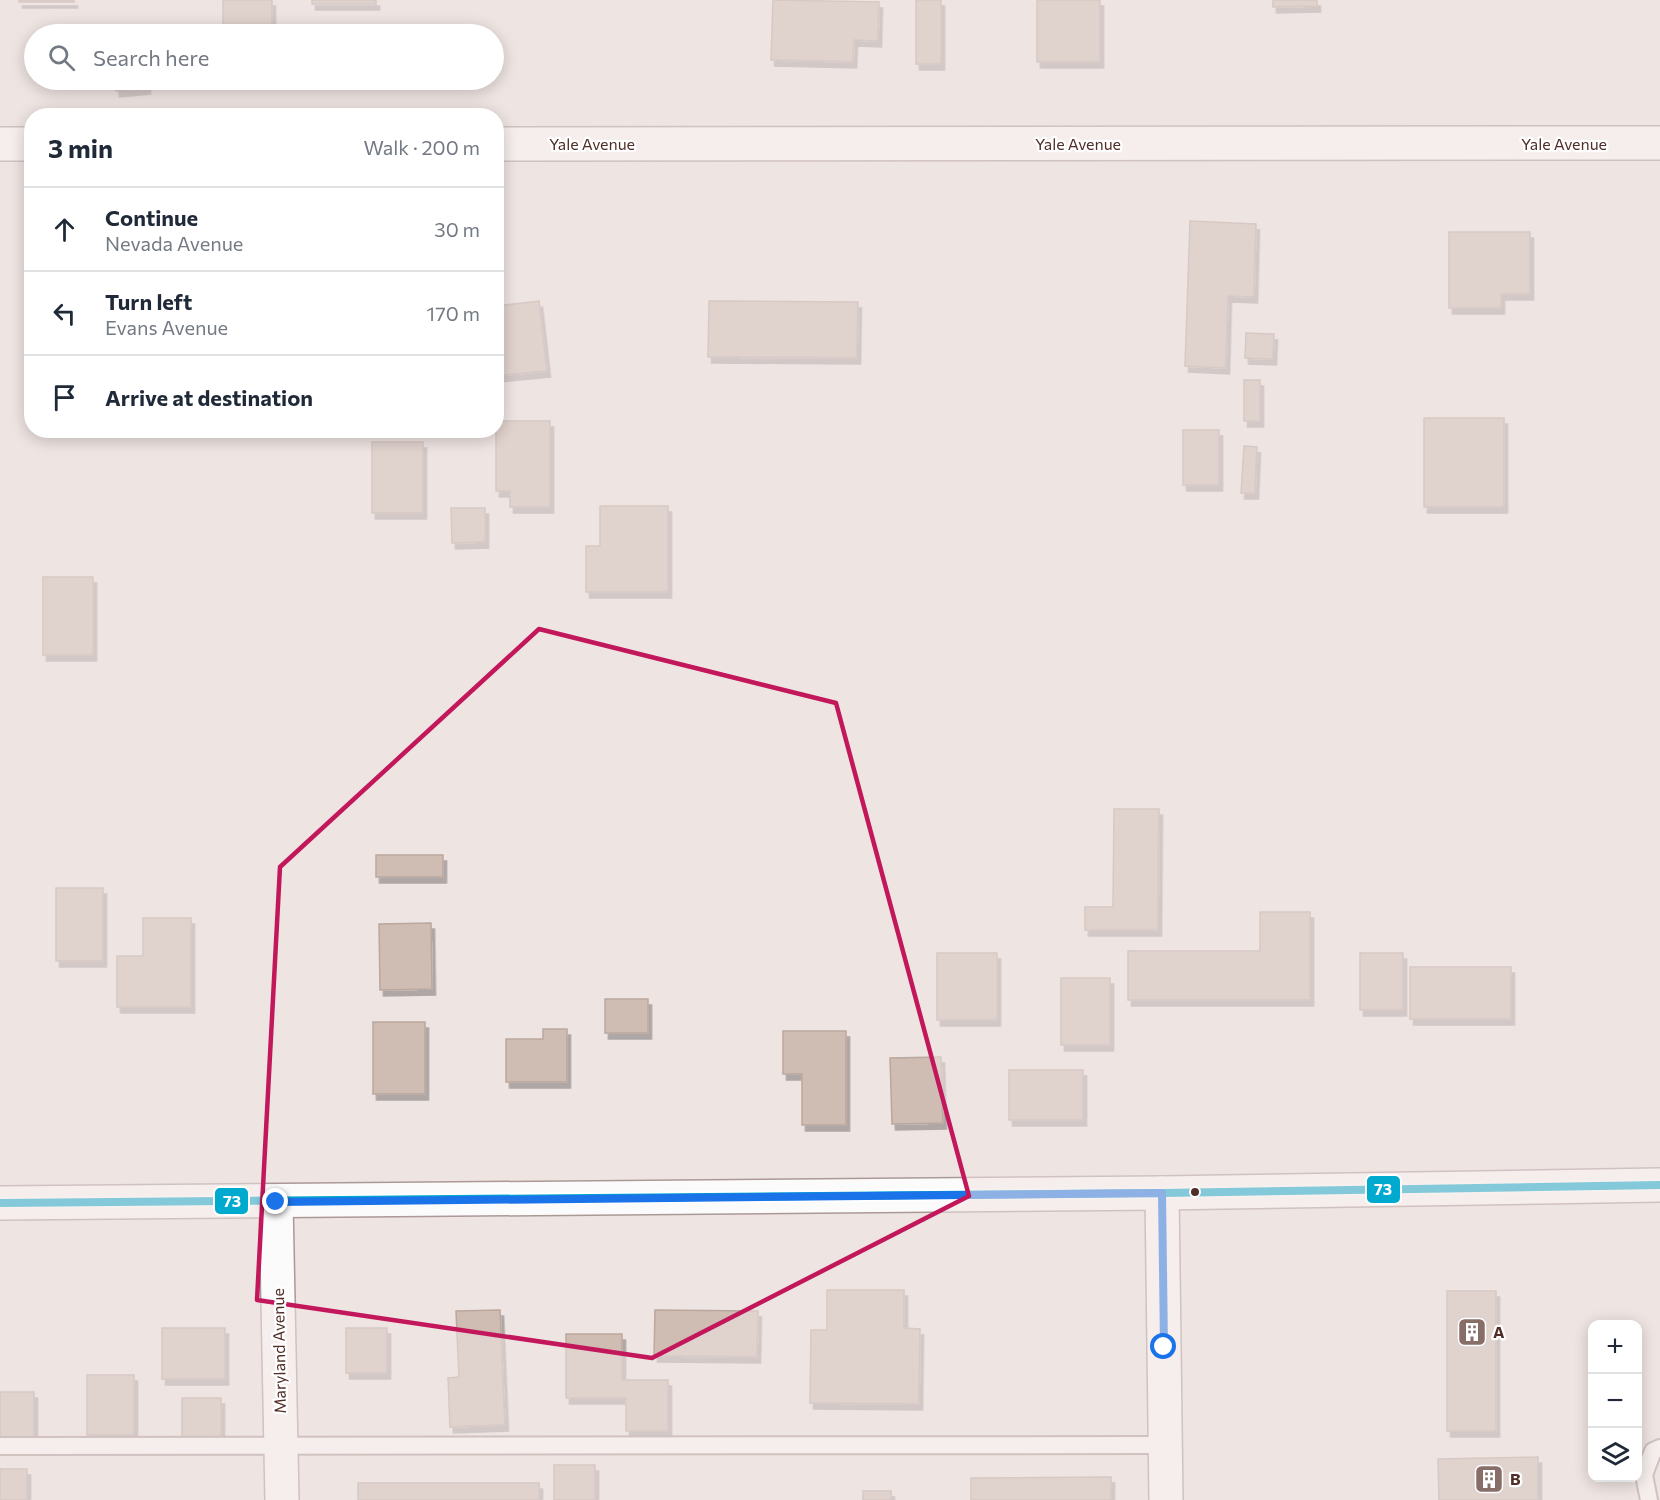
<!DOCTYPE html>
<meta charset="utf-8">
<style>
body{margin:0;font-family:Commissioner,sans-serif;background:#f2f2f3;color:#1f2937}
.controls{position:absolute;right:18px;bottom:18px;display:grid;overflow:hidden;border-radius:12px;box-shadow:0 3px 15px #0003}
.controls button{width:54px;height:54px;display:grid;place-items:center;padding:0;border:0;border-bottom:2px solid #e0e1e3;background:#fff;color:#1f2937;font:30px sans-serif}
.stop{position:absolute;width:18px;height:18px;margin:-14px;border:4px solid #1a73e8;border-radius:50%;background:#fff}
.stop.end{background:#1a73e8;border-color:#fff;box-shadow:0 2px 6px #0008}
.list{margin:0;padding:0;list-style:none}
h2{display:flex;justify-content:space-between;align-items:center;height:78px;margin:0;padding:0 24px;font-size:26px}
h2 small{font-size:20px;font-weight:400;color:#747a83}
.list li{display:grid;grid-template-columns:39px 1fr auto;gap:18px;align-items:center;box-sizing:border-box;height:84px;padding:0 24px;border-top:2px solid #e0e1e3}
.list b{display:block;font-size:22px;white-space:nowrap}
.list p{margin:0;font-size:20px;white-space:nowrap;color:#747a83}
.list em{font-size:20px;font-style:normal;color:#747a83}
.icon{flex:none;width:33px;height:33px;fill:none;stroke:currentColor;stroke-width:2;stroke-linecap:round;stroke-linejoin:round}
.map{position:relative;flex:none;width:1660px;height:1500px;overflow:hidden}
.search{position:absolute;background:#fff;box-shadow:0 3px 15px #0003;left:24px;top:24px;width:480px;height:66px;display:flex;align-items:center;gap:15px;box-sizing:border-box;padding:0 21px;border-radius:33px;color:#747a83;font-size:22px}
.panel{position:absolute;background:#fff;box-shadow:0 3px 15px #0003;left:24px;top:108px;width:480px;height:330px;border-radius:24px}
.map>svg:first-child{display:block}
.building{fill:#cfbcb3;stroke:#baa89f;stroke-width:1.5;filter:url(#shadow)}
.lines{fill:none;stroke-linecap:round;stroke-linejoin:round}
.service-casing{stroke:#ab9996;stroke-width:20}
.minor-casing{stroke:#ab9996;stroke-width:36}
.service{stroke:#fcfbfb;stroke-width:16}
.minor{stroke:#fcfbfb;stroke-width:33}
.bus-1-casing{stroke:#fff;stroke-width:12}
.bus-1{stroke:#00a9ce;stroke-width:8}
.route{stroke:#1a73e8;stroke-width:8}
.marked{fill:none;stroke:#c2185b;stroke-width:4.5;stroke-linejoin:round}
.bus-dot{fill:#502e27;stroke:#fff;stroke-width:2}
.labels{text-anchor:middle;stroke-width:4.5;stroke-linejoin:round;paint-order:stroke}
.street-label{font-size:16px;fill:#502e27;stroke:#fff}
.poi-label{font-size:16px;font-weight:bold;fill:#502e27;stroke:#fff;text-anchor:start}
.line-badge{stroke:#fff;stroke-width:2}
.badge-label{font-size:16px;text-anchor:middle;font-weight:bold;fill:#fff}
</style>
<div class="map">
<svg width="1660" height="1500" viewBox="0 0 1660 1500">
<defs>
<filter id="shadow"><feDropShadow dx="3.5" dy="6" stdDeviation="0" flood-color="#0004"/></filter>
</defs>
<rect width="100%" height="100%" fill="#eee4e2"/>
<!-- building -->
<g class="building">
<rect x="19" y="0" width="55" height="2"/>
<rect x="223" y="0" width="49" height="34"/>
<rect x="312" y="0" width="64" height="4"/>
<polygon points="773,0 879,2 878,41 854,40 853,62 771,60"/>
<rect x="916" y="0" width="25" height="64"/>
<rect x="1037" y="0" width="63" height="62"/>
<polygon points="1273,0 1317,0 1317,6 1273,7"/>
<polygon points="114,80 147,80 147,88 116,91"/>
<polygon points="1190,221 1256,224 1254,297 1228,296 1226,368 1185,366"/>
<polygon points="1449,232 1530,232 1530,294 1501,294 1501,308 1449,308"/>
<polygon points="539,301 547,371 496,376 496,306"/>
<polygon points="709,301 858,302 857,358 708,357"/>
<polygon points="1246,333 1274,334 1273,359 1245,358"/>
<rect x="1244" y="380" width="16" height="41"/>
<rect x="1424" y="418" width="80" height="89"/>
<polygon points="496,421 550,421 550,507 510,507 510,491 496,491"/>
<rect x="1183" y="430" width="36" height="55"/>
<rect x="372" y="442" width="51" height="71"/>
<polygon points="1244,446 1257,447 1255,493 1241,493"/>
<polygon points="600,506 668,506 668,592 586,592 586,546 600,546"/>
<polygon points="451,508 485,508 485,542 452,543"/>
<rect x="43" y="577" width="50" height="78"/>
<polygon points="1114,809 1159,809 1158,930 1085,930 1085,907 1113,907"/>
<rect x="376" y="855" width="67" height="22"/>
<rect x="56" y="888" width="47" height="73"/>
<polygon points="1260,912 1310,912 1310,1000 1128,1000 1128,951 1260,951"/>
<polygon points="143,918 191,918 191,1007 117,1007 117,956 143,956"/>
<polygon points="431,923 432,989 380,990 379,924"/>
<rect x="937" y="953" width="60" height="67"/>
<rect x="1360" y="953" width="43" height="57"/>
<rect x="1410" y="967" width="101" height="52"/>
<rect x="1061" y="978" width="49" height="67"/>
<rect x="605" y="999" width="43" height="34"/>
<rect x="373" y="1022" width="52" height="72"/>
<polygon points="543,1029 567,1029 567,1082 506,1082 506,1039 543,1039"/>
<polygon points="783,1031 846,1031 846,1125 802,1125 802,1074 783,1074"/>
<polygon points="941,1057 943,1123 892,1124 890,1058"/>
<rect x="1009" y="1070" width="74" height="50"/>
<polygon points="827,1290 904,1290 904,1328 920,1329 919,1404 810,1403 811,1330 827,1330"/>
<rect x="1447" y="1291" width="49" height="140"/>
<polygon points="500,1310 505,1425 450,1427 448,1378 459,1377 456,1311"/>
<polygon points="655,1310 758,1311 757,1357 654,1356"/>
<rect x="162" y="1328" width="63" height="51"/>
<rect x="346" y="1328" width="41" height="45"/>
<polygon points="566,1334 622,1334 622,1380 668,1380 668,1431 626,1431 626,1398 566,1398"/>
<rect x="87" y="1375" width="47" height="60"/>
<rect x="0" y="1392" width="34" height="48"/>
<rect x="182" y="1398" width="39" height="42"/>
<polygon points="1538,1457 1538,1500 1439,1500 1438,1459"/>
<rect x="554" y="1465" width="41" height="35"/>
<rect x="0" y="1469" width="27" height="31"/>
<polygon points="1111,1477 1111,1500 971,1500 971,1478"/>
<rect x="358" y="1483" width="181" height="17"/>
<rect x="863" y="1491" width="28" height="9"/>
</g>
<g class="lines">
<!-- service casing -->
<g class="service-casing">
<g id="service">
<polyline points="0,1446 1165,1445"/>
<polyline points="1649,1500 1644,1475 1653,1451 1660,1448"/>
</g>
</g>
<!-- minor casing -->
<g class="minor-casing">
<g id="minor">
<polyline points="0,144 32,144"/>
<polyline points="496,144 1660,143"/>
<polyline points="1162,1193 1166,1500"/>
<polyline points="276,1202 282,1500"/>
<polyline points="0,1203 1162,1193 1660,1185"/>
</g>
</g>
<!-- service -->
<use href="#service" class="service"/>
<!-- minor -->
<use href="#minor" class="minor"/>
<!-- bus-1 casing -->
<g class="bus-1-casing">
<polyline id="bus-1" points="0,1203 1162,1193 1660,1185"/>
</g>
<!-- bus-1 -->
<use href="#bus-1" class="bus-1"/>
</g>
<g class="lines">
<!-- route -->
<polyline class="route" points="276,1202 1162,1193 1164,1347"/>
</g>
<!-- marked area -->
<path d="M0 0H1660V1500H0ZM539 629 836 703 969 1196 652 1358 257 1300 280 867Z" fill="#eee4e2" fill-opacity=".55" fill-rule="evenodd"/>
<path class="marked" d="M539 629 836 703 969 1196 652 1358 257 1300 280 867Z"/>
<!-- icons -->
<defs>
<g id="building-square" transform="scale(1.5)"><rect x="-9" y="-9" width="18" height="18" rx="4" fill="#876e68" stroke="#fff"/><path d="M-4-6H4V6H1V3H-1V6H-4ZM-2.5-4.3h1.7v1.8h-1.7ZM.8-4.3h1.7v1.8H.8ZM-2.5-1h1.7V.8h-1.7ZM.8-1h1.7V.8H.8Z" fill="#fff"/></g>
</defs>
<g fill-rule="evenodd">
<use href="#building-square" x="1472" y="1332"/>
<use href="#building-square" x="1489" y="1479"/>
</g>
<!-- markers -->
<circle class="bus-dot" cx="1195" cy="1192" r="5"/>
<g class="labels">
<!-- street labels -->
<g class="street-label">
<text x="592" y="150">Yale Avenue</text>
<text x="1078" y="150">Yale Avenue</text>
<text x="1564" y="150">Yale Avenue</text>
<text transform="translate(279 1351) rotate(-91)" y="6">Maryland Avenue</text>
</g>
<!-- poi labels -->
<g class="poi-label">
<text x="1493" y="1338">A</text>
<text x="1510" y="1485">B</text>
</g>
</g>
<g class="line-badge">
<rect x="1366" y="1175" width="35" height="29" rx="6" fill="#00a9ce"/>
<rect x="214" y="1187" width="35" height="28" rx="6" fill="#00a9ce"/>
</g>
<g class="badge-label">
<text x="1383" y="1195">73</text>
<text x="232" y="1207">73</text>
</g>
</svg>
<div class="controls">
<button>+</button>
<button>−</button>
<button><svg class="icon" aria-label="layers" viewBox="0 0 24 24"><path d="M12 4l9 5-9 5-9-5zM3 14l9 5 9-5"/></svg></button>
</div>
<div class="stop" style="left:1164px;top:1347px"></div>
<div class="stop end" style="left:276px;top:1202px"></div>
<div class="search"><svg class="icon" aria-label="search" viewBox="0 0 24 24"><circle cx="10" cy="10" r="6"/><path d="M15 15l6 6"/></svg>Search here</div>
<section class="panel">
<h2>3 min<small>Walk · 200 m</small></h2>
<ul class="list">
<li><svg class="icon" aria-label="ahead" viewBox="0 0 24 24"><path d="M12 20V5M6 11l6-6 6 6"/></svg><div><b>Continue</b><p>Nevada Avenue</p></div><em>30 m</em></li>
<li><svg class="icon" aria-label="left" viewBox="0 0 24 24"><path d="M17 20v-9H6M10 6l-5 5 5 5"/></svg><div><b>Turn left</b><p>Evans Avenue</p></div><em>170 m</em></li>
<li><svg class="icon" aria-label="arrive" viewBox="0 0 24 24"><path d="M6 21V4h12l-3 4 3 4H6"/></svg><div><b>Arrive at destination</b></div></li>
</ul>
</section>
</div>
